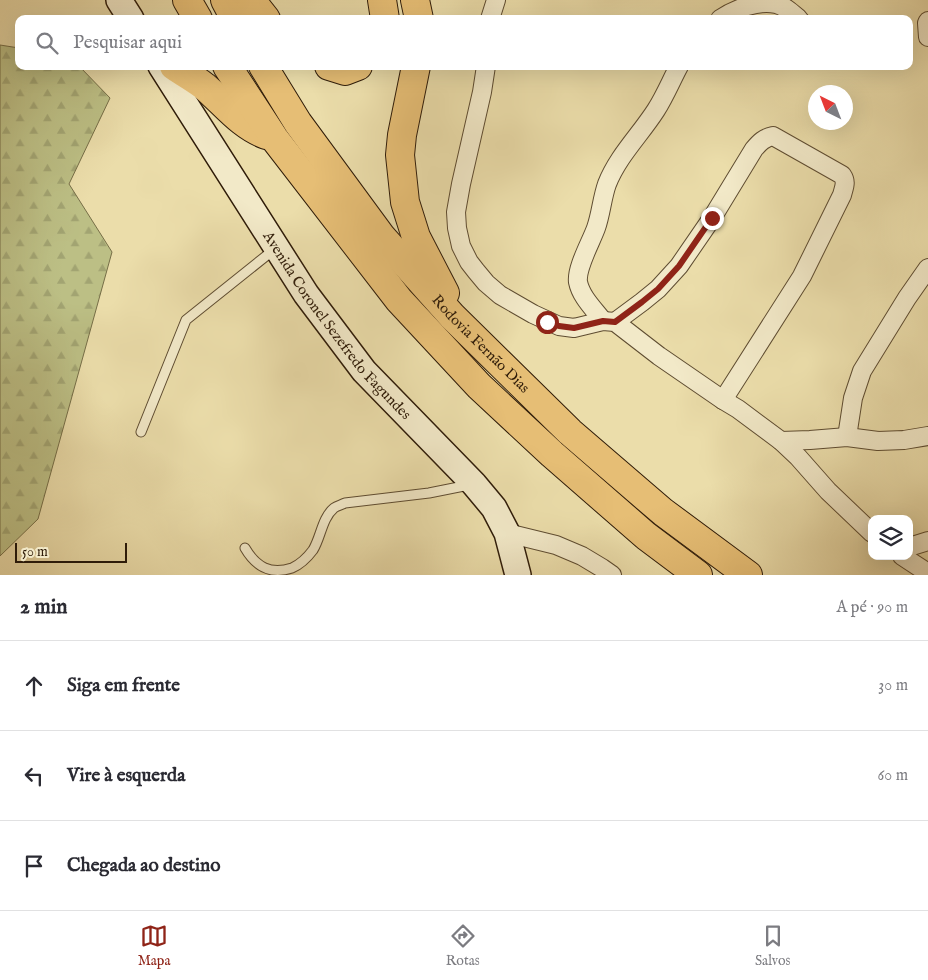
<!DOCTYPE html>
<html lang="pt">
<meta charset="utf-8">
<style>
body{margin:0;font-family:"IM FELL English",serif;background:#f7f7f7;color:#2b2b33}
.controls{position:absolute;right:15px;bottom:15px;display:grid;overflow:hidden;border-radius:10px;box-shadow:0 5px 20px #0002}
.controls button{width:45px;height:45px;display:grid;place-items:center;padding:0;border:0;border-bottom:1px solid #e1e1e2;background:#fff;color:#2b2b33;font:25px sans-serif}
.compass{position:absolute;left:808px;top:85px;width:45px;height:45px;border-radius:50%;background:#fff;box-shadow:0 5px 20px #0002;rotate:318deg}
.scale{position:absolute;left:15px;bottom:12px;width:112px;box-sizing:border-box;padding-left:5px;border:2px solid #2f1c09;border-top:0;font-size:14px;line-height:18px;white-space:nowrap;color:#2f1c09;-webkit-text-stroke:4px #f2e9c8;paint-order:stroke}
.stop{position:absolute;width:15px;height:15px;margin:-11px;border:4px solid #8f2418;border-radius:50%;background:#fff}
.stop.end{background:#8f2418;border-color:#fff;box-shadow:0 1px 5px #0008}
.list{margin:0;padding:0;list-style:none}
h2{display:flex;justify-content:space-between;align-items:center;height:65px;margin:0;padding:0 20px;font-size:21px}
h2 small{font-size:16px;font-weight:400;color:#7c7c81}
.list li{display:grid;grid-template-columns:32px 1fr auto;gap:15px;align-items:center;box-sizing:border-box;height:90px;padding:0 20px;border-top:1px solid #e1e1e2}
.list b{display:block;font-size:19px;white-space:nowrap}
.list em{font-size:16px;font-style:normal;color:#7c7c81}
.icon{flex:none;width:28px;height:28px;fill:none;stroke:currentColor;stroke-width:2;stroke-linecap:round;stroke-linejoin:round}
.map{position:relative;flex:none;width:928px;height:575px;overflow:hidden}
.search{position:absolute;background:#fff;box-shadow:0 5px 20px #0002;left:15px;right:15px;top:15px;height:55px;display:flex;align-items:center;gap:12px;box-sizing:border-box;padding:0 18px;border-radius:10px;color:#7c7c81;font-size:19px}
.sheet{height:335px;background:#fff}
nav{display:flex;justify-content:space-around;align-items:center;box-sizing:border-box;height:70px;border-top:1px solid #e1e1e2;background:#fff;font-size:14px;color:#7c7c81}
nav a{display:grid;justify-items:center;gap:2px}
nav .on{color:#8f2418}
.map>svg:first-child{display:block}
.forest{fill:url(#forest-firs);stroke:#766e47}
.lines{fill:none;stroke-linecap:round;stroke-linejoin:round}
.service-casing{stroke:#5e4c31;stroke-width:11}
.minor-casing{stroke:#5e4c31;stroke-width:20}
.secondary-casing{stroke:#2f1c09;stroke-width:28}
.motorway-casing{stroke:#2f1c09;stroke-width:30}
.service{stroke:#f2e9c8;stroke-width:9}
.minor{stroke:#f2e9c8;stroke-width:18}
.secondary{stroke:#f2e9c8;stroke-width:25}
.motorway{stroke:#e6be75;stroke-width:28}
.route{stroke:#8f2418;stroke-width:6}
.labels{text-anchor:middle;stroke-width:4.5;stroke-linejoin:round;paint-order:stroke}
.street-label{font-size:15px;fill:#2f1c09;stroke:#f2e9c8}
</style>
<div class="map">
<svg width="928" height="575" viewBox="0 0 928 575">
<defs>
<pattern id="forest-firs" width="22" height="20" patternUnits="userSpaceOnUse" patternTransform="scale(1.25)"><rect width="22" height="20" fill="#bcbf85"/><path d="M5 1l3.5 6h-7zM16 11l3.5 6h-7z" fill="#a2a472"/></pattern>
</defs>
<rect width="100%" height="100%" fill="#ebddaa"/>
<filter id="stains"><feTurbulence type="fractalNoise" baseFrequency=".004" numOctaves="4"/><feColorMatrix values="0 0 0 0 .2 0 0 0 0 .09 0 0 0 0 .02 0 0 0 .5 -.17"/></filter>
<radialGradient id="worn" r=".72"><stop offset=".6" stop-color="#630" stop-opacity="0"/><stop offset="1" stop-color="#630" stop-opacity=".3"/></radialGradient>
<!-- forest -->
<polygon class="forest" points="0,45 19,48 19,66 79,66 110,98 69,184 112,252 38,519 0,556"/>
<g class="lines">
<!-- service casing -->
<g class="service-casing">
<g id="service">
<polyline points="141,432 186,320 276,248"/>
<path d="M245 548C256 567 270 575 292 568 301 564 307 558 313 550 321 537 322 518 334 508 337 506 341 505 345 503L429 493 469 485"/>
</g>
</g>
<!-- minor casing -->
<g class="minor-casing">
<g id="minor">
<polyline points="490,19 496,0"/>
<path d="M720 19C735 9 758 0 776 4 785 6 792 13 799 19"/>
<polyline points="928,21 927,23 928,37"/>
<polyline points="486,66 482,92 461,184 456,212 457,228 461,246 469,262 476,271 486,283 500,295 533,314 559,326 574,328 603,321 615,322 659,356 723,400 738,409 781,441 798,457 828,491 872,533"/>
<path d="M603 321C594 309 581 297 578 282 576 268 591 242 596 228 601 214 602 198 607 184 618 156 640 135 656 110 665 96 671 81 679 66"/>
<path d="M615 322 642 302 658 289 679 266 712 218 754 149C760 142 764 138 773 136L842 175C847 182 844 187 842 195L802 276 723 400"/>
<polyline points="847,437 853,398 862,371 907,298 928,268"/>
<polyline points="781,441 810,440 847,437 878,441 904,440 928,436"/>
<polyline points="507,533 556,545 582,556 602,568 612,575"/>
<polyline points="909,547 928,541"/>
<polyline points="902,556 928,573"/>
</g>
</g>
<!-- secondary casing -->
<g class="secondary-casing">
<g id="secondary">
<polyline points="119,0 131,19"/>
<path id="s1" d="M161 66 306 294 364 371 474 484 494 508 507 533 518 575"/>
</g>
</g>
<!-- motorway casing -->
<g class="motorway-casing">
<g id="motorway">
<polyline points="187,0 198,19"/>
<polyline points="225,0 235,19"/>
<polyline points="251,0 266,19"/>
<polyline points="382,0 385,19"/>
<polyline points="415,0 419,19"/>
<path d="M174 66C184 73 195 79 204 86 225 104 240 125 266 135"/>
<polyline points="227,66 274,138 399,300 479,386 552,454 646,536 698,575"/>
<path id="s2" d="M263 66 298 123 381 236 452 316 570 432 663 512 748 575"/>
<polyline points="329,66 345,71 358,66"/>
<polyline points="416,66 402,135 400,155 405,202 416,237 445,293"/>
</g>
</g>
<!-- service -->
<use href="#service" class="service"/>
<!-- minor -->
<use href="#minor" class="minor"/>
<!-- secondary -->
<use href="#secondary" class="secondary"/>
<!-- motorway -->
<use href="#motorway" class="motorway"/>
</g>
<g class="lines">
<!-- route -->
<polyline class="route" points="547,322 559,326 574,328 603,321 615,322 642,302 658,289 679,266 712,218"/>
</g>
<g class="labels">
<!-- street labels -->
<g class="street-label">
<text dy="5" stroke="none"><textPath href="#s1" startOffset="314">Avenida Coronel Sezefredo Fagundes</textPath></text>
<text dy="5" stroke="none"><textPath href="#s2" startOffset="354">Rodovia Fernão Dias</textPath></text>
</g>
</g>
<rect width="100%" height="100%" filter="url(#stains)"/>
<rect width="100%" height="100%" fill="url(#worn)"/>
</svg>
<div class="controls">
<button><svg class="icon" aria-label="layers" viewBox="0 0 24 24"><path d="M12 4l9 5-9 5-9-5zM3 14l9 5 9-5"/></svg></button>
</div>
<svg class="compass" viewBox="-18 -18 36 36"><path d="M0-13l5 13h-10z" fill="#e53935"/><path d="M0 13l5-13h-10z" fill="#7c7c81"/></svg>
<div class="scale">50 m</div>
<div class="stop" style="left:547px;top:322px"></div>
<div class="stop end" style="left:712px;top:218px"></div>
<div class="search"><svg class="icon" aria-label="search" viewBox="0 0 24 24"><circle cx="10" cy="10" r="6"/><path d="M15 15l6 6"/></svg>Pesquisar aqui</div>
</div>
<section class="sheet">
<h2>2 min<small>A pé · 90 m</small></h2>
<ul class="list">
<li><svg class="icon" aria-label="ahead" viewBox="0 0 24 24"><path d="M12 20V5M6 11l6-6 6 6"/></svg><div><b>Siga em frente</b></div><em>30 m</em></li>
<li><svg class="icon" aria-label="left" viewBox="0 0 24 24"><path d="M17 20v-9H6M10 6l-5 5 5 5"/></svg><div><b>Vire à esquerda</b></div><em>60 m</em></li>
<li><svg class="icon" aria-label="arrive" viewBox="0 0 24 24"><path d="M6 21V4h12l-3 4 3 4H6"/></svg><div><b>Chegada ao destino</b></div></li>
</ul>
</section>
<nav>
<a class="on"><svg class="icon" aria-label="map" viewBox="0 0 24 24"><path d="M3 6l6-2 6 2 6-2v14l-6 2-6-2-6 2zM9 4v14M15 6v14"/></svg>Mapa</a>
<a><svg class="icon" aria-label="directions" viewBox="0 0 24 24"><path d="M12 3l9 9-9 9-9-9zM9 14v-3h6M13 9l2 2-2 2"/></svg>Rotas</a>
<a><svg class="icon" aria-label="saved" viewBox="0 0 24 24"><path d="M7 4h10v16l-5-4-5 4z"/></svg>Salvos</a>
</nav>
